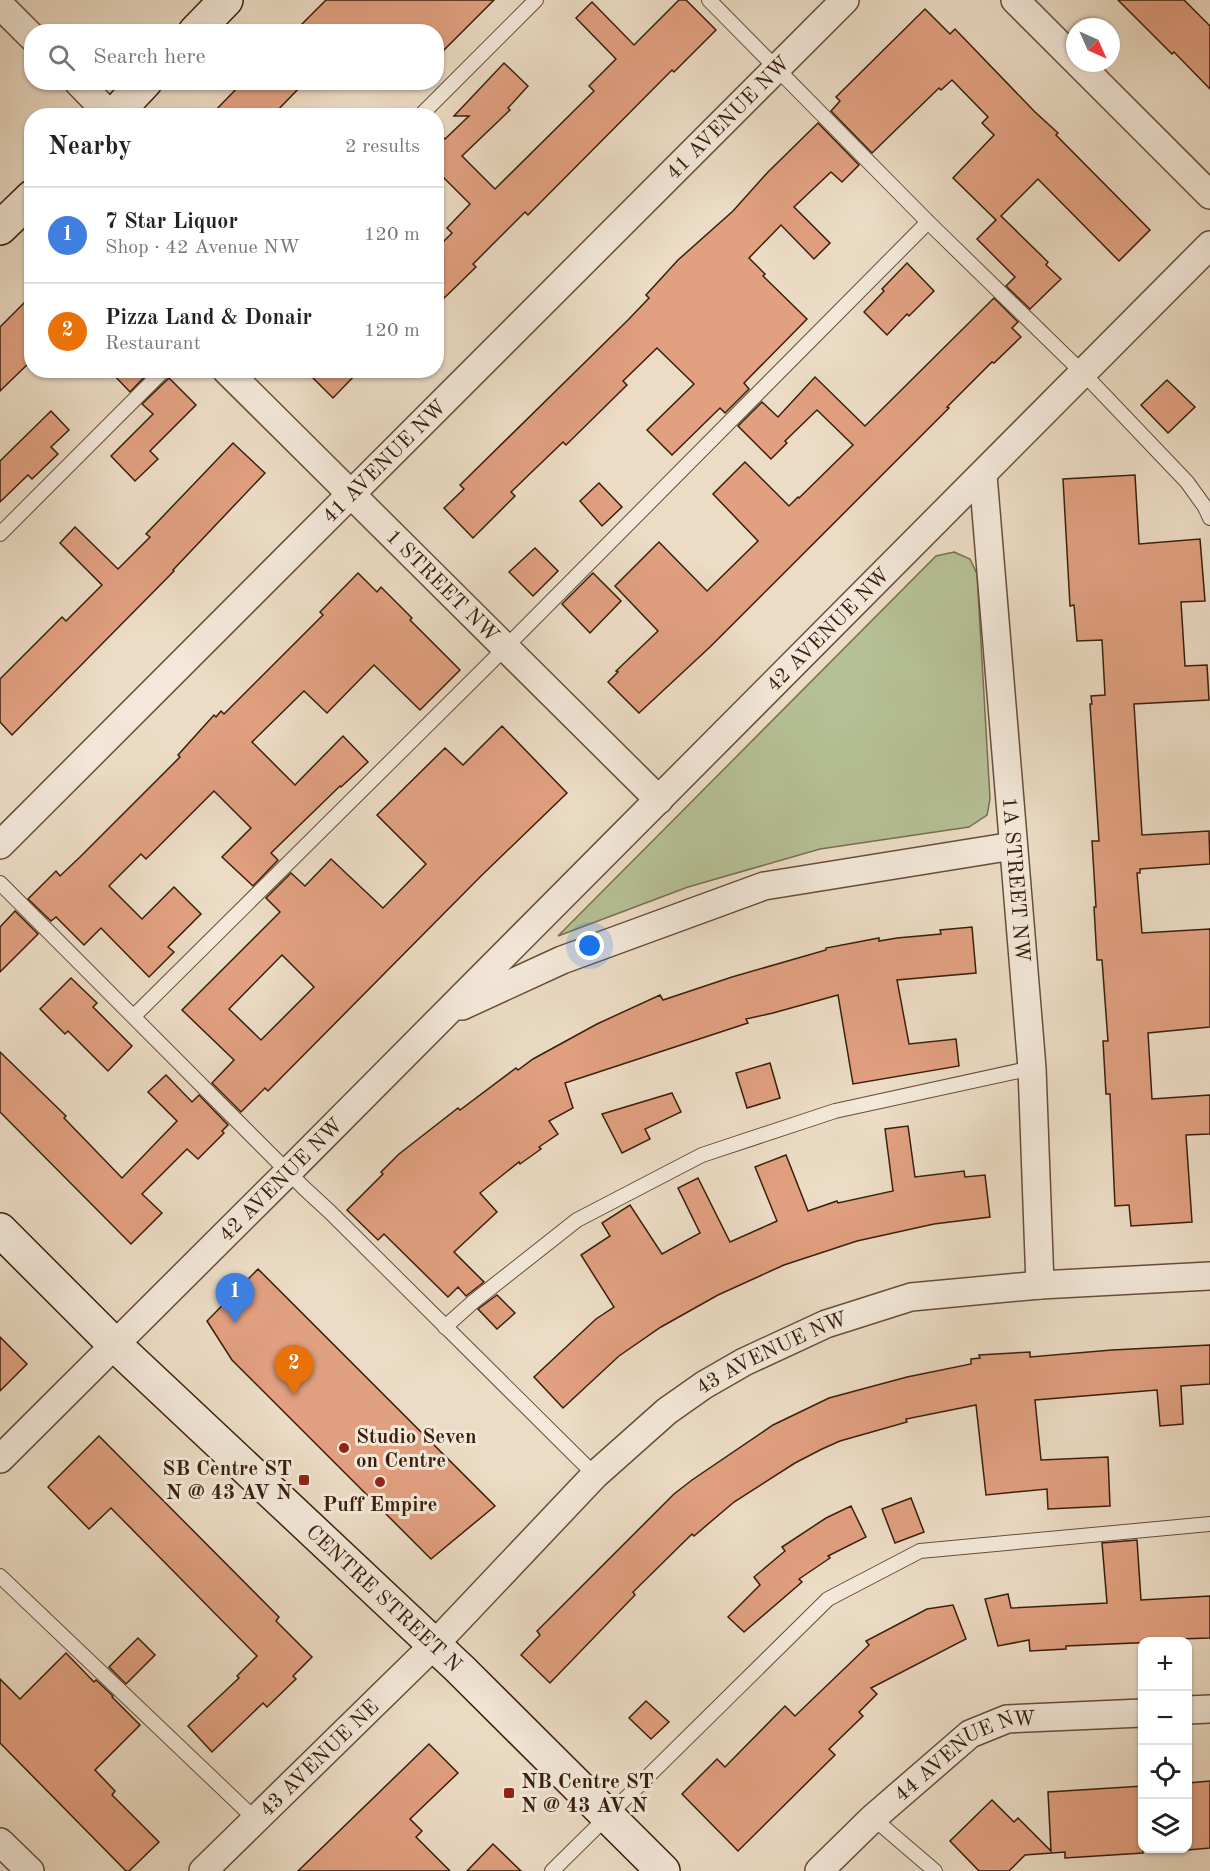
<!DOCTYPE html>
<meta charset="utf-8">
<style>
body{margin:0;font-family:"Old Standard TT",serif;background:#f2f2f2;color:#222}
.controls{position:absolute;right:18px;bottom:18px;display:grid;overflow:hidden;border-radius:12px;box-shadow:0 2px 4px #0004}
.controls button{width:54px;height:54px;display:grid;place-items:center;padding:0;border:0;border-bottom:2px solid #e0e0e0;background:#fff;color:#222;font:30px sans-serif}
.compass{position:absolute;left:1066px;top:18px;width:54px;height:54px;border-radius:50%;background:#fff;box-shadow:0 2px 4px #0004;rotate:135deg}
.you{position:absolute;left:590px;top:946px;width:21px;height:21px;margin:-15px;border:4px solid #fff;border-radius:50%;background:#1a73e8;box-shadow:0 0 0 9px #1a73e833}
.badge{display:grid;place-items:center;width:39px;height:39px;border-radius:50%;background:#111827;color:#fff;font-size:20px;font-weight:700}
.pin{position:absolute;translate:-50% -50px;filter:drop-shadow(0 2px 3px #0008)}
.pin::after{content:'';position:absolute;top:32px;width:21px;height:18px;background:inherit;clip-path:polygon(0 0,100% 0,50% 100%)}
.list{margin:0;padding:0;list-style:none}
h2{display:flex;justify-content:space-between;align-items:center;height:78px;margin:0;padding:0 24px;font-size:26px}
h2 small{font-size:20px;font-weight:400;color:#767676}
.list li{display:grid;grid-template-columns:39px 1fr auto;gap:18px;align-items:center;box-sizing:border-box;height:96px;padding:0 24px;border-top:2px solid #e0e0e0}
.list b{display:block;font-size:22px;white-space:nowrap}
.list p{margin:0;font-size:20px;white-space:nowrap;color:#767676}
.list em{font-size:20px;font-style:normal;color:#767676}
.icon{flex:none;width:33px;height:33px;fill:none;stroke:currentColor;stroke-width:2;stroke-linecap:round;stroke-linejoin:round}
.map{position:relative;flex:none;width:1210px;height:1871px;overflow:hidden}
.search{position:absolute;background:#fff;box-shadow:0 2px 4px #0004;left:24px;top:24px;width:420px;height:66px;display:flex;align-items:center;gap:15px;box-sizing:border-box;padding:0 21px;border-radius:24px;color:#767676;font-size:22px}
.panel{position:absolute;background:#fff;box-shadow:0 2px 4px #0004;left:24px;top:108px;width:420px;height:270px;border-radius:24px}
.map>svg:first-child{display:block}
.green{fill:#b6c096;stroke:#787050;stroke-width:1.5}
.building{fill:#e1a080;stroke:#391f0b;stroke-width:1.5;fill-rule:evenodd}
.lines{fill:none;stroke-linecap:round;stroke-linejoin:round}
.lane-casing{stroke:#664e3a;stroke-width:16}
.street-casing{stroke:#664e3a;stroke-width:30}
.secondary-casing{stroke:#391f0b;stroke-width:36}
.lane{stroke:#f3e8d9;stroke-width:14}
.street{stroke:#f3e8d9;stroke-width:27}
.secondary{stroke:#f3e8d9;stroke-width:33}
.poi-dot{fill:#8f2418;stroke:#f3e8d9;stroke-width:2}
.labels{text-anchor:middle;stroke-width:6;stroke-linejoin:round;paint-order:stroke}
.street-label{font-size:21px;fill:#391f0b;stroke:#f3e8d9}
.poi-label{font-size:21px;font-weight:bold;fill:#391f0b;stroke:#f3e8d9;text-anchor:start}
</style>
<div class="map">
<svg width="1210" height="1871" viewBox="0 0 1210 1871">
<rect width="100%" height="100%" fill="#ecdcc5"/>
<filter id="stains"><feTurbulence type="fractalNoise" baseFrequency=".00333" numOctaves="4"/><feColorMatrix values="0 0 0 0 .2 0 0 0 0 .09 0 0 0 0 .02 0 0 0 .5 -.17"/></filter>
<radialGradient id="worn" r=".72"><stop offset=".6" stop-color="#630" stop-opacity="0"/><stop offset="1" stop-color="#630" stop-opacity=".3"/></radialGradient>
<!-- green -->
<polygon class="green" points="954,552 970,559 977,574 990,799 987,815 969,827 820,849 688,887 558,936 936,556"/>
<!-- building -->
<g class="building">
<polygon points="326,0 494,0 436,58 436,32 294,32"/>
<polygon points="679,0 686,0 716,30 674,72 672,70 528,215 525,212 473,264 476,267 436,306 436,249 452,233 447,228 470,204 442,176 436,181 436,131 445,139 469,116 454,116 504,63 528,86 508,108 510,110 462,156 495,189 594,91 589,86 616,59 576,18 592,2 634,45"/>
<polygon points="1118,0 1184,0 1210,26 1210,89 1174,52 1172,54"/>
<polygon points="925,9 950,34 955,29 1035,112 1058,133 1056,135 1150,230 1119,261 1038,179 1001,216 1048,262 1046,265 1061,279 1030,309 1006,286 1015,277 977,239 996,220 953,178 994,135 982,123 988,117 952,80 941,90 939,88 872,153 831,111 840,101 836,97"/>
<polygon points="243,82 305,82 272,116 210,116"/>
<polygon points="818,123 859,165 842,182 831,172 794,207 830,243 814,259 781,225 749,258 765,274 763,276 807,319 744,383 749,389 725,413 720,408 672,455 647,430 694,384 657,348 623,381 627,385 566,445 563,442 511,492 515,496 473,538 444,508 464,489 460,485 628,320 649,298 646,295 678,260 733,211 768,172"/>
<polygon points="907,263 934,291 909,316 907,314 887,335 864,312 884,291 882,289"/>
<polygon points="32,295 32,360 0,391 0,327"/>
<polygon points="994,298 1018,322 1012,328 1021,337 994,363 992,362 947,407 949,408 710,647 639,713 608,682 618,672 616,671 658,631 615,586 659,542 707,591 758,541 713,494 745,462 789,506 798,497 799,498 853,445 817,410 785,441 787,443 771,459 738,426 762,402 778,417 815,377 865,426"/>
<polygon points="109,370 151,370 130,392"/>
<polygon points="305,370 360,370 333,398"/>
<polygon points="169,378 196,405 150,451 158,459 135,481 111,456 153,414 142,404"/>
<polygon points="1167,380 1195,407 1168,433 1141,405"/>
<polygon points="51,411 69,430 51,447 58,454 32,479 28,475 0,502 0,461"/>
<polygon points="233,443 265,473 173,570 174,571 12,735 0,722 0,679 62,617 66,621 102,585 60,543 75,527 118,569 150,537 146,534"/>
<polygon points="1135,475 1139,544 1200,539 1205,601 1181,602 1185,666 1207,665 1209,700 1134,704 1142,835 1209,831 1210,864 1140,869 1140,873 1137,873 1142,933 1210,929 1210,1027 1148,1033 1152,1099 1210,1095 1210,1134 1186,1135 1192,1222 1131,1226 1129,1205 1115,1206 1110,1094 1106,1094 1103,1041 1108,1041 1102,960 1097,960 1094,907 1096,907 1092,841 1099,841 1090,704 1092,704 1091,696 1105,695 1102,640 1077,641 1074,605 1070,606 1063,479"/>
<polygon points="599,483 622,507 602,526 580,501"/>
<polygon points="535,548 558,571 533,596 509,572"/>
<polygon points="358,573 377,592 381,587 412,618 410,620 460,670 420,710 374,665 327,713 304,691 252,742 295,785 343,736 368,762 341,787 340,786 271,853 278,860 253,886 222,857 251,828 214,791 146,859 141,854 109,886 142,919 174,887 201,914 168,947 174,952 149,977 101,928 84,945 56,917 51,921 28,899 56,871 60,876 80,857 180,757 178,755 214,715 216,717 221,711 224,714 323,615 320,612"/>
<polygon points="593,573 621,601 590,633 562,604"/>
<path d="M502 726 567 793 481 876 268 1091 265 1088 241 1112 212 1083 234 1060 182 1010 280 912 266 898 291 873 305 886 331 859 383 908 426 864 377 815 445 748 463 765ZM282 955 314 987 261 1040 229 1009Z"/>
<polygon points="15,911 38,934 0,972 0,927"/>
<polygon points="972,927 976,973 897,980 909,1044 956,1039 959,1066 853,1084 838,995 773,1013 746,1019 748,1023 565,1083 573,1108 549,1121 558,1134 539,1147 541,1149 520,1164 519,1162 480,1193 497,1212 454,1252 484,1282 466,1296 458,1287 448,1297 384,1234 378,1240 347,1210 383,1174 381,1172 399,1154 458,1108 460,1110 516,1068 518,1070 533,1059 597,1024 660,995 663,1000 732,977 826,950 826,948 879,938 879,941 897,938 941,934 940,930"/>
<polygon points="71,978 97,1003 93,1007 132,1046 108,1071 68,1031 65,1034 40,1009"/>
<polygon points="0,1052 66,1116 64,1118 122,1178 177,1121 148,1092 166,1075 192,1102 199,1095 228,1125 222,1131 224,1133 198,1159 187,1149 142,1194 162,1213 131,1244 0,1112"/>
<polygon points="770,1063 780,1098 747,1108 736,1073"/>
<polygon points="672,1093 681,1112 645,1129 650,1139 622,1153 602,1114"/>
<polygon points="908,1126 915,1177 964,1171 965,1177 985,1175 990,1217 934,1224 857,1241 784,1265 718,1295 661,1327 619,1356 563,1408 534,1377 596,1319 614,1307 581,1255 610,1236 602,1223 630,1205 662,1254 700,1233 678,1188 698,1178 730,1242 777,1221 755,1167 786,1155 808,1211 837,1201 838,1203 893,1191 885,1129"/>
<polygon points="258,1269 495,1506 431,1559 232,1360 207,1321"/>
<polygon points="497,1295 515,1313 497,1329 478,1309"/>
<polygon points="0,1337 27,1364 0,1391"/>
<polygon points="1210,1345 1210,1384 1181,1386 1183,1424 1160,1426 1157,1390 1035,1400 1041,1460 1108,1457 1110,1506 1048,1509 1047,1489 986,1495 976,1405 906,1419 907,1422 840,1441 822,1449 795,1463 734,1502 694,1536 692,1534 633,1592 635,1595 550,1683 521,1655 540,1635 537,1631 674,1494 692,1480 773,1425 829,1398 907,1377 971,1364 971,1359 980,1358 979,1355 1030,1352 1030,1357 1112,1350"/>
<polygon points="99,1436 279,1617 276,1621 312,1657 293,1676 296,1679 267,1707 263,1703 212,1752 188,1726 239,1678 237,1676 257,1656 111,1508 89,1529 48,1487"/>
<polygon points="911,1498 924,1532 895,1543 882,1509"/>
<polygon points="851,1506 866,1537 828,1556 830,1558 799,1579 802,1582 744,1632 728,1617 760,1585 754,1577 785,1551 782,1547 826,1518"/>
<polygon points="1137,1540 1141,1600 1210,1596 1210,1638 1179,1639 1180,1641 1066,1646 1066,1649 1030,1651 1029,1640 998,1646 985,1599 1008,1594 1011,1608 1107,1603 1102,1543"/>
<polygon points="953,1605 966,1639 871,1688 877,1694 859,1712 863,1716 829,1749 835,1755 738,1851 682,1794 717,1759 725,1767 785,1706 795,1716 869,1645 866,1641 927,1609"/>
<polygon points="138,1638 155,1655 126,1684 109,1667"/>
<polygon points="66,1653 94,1682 96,1680 113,1696 112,1697 140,1725 95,1770 115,1791 112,1795 159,1842 129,1871 126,1871 0,1743 0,1679 20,1699"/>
<polygon points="646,1701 669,1722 651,1739 629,1718"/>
<polygon points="429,1744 458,1773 410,1819 422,1831 416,1837 450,1871 298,1871"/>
<polygon points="1210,1781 1210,1848 1188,1850 1188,1783"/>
<polygon points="1143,1786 1143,1853 1065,1858 1065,1852 1025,1855 1009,1871 979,1871 950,1841 992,1800 1014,1822 1018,1818 1051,1851 1048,1792"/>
<polygon points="493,1844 521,1871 467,1871"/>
</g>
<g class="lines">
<!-- lane casing -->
<g class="lane-casing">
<g id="lane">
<polyline points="709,0 928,222 1084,374 1187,482 1205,507 1210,518"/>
<polyline points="420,116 536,0"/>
<polyline points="0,534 164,370"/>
<polyline points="0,883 304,1188 330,1212 595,1475"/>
<polyline points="134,1016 488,665 928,222"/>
<polyline points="445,1327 473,1302 577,1220 702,1155 835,1111 1032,1068"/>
<polyline points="0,1576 255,1819"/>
<polyline points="873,1818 935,1871"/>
<polyline points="552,1871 828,1599 920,1551 1210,1524"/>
</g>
</g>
<!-- street casing -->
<g class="street-casing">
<g id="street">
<polyline points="1015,0 1075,60"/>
<polyline points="0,5 32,37"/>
<polyline points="1078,63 1210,195"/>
<polyline points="78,82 111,116"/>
<path id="s1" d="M226 370 659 800"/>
<path id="s2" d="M983 475 1032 1068 1040 1285"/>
<path id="s3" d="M0 845 845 0"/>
<polyline points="462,1006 562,960 764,886 1013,846"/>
<path id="s4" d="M0 1459 288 1172 1210 245"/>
<polyline points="1188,1710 1210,1709"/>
<polyline points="0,1842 30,1871"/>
<path id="s5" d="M203 1871 434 1645 595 1475 667 1411 704 1385 744 1362 826 1324 911 1297 1040 1285 1210 1276"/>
<path id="s6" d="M819 1871 873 1818 970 1734 1007 1719 1142 1713"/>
</g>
</g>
<!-- secondary casing -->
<g class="secondary-casing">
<g id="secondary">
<polyline points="195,32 226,0"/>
<polyline points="113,116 145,82"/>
<polyline points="0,228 32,197"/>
<path id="s7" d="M0 1230 115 1345 460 1669 663 1871"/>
</g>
</g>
<!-- lane -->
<use href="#lane" class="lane"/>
<!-- street -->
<use href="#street" class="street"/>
<!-- secondary -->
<use href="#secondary" class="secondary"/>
</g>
<!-- markers -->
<g class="poi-dot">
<circle cx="344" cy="1448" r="6"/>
<rect x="298" y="1474" width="12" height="12" rx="3"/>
<circle cx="380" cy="1482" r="6"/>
<rect x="503" y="1787" width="12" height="12" rx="3"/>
</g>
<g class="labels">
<!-- street labels -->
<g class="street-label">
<text dy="7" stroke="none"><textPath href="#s3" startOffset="1029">41 AVENUE NW</textPath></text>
<text dy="7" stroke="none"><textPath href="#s3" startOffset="543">41 AVENUE NW</textPath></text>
<text dy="7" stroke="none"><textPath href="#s1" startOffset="306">1 STREET NW</textPath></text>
<text dy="7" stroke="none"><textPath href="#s4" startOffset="1172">42 AVENUE NW</textPath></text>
<text dy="7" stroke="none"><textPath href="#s2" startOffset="406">1A STREET NW</textPath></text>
<text dy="7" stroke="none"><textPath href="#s4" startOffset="396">42 AVENUE NW</textPath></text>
<text dy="7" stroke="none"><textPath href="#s5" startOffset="774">43 AVENUE NW</textPath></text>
<text dy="7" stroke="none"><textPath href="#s7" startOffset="532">CENTRE STREET N</textPath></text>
<text dy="7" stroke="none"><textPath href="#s5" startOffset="162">43 AVENUE NE</textPath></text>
<text dy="7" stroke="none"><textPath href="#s6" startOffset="190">44 AVENUE NW</textPath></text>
</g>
<!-- poi labels -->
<g class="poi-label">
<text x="356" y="1443">Studio Seven<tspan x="356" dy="24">on Centre</tspan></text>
<text x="292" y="1475" text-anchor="end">SB Centre ST<tspan x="292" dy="24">N @ 43 AV N</tspan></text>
<text x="380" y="1511" text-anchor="middle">Puff Empire</text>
<text x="521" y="1788">NB Centre ST<tspan x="521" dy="24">N @ 43 AV N</tspan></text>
</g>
</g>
<rect width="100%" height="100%" filter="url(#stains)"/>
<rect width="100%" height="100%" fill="url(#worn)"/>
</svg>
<div class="controls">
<button>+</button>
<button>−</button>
<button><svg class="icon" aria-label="locate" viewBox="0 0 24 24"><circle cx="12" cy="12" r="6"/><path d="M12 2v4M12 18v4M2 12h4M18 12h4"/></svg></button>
<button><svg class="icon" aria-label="layers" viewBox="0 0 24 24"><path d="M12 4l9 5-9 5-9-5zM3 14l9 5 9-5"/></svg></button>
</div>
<svg class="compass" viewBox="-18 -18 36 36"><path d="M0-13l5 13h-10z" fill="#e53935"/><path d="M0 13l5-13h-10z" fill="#767676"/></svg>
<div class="you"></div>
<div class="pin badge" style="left:235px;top:1323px;background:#3f7fe0">1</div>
<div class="pin badge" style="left:294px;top:1395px;background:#e8710a">2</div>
<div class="search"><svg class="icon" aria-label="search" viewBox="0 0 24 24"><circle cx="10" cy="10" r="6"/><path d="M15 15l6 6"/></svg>Search here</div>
<section class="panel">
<h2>Nearby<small>2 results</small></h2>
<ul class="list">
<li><span class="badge" style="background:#3f7fe0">1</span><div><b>7 Star Liquor</b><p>Shop · 42 Avenue NW</p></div><em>120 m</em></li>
<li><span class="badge" style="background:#e8710a">2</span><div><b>Pizza Land &amp; Donair</b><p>Restaurant</p></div><em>120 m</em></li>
</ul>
</section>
</div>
